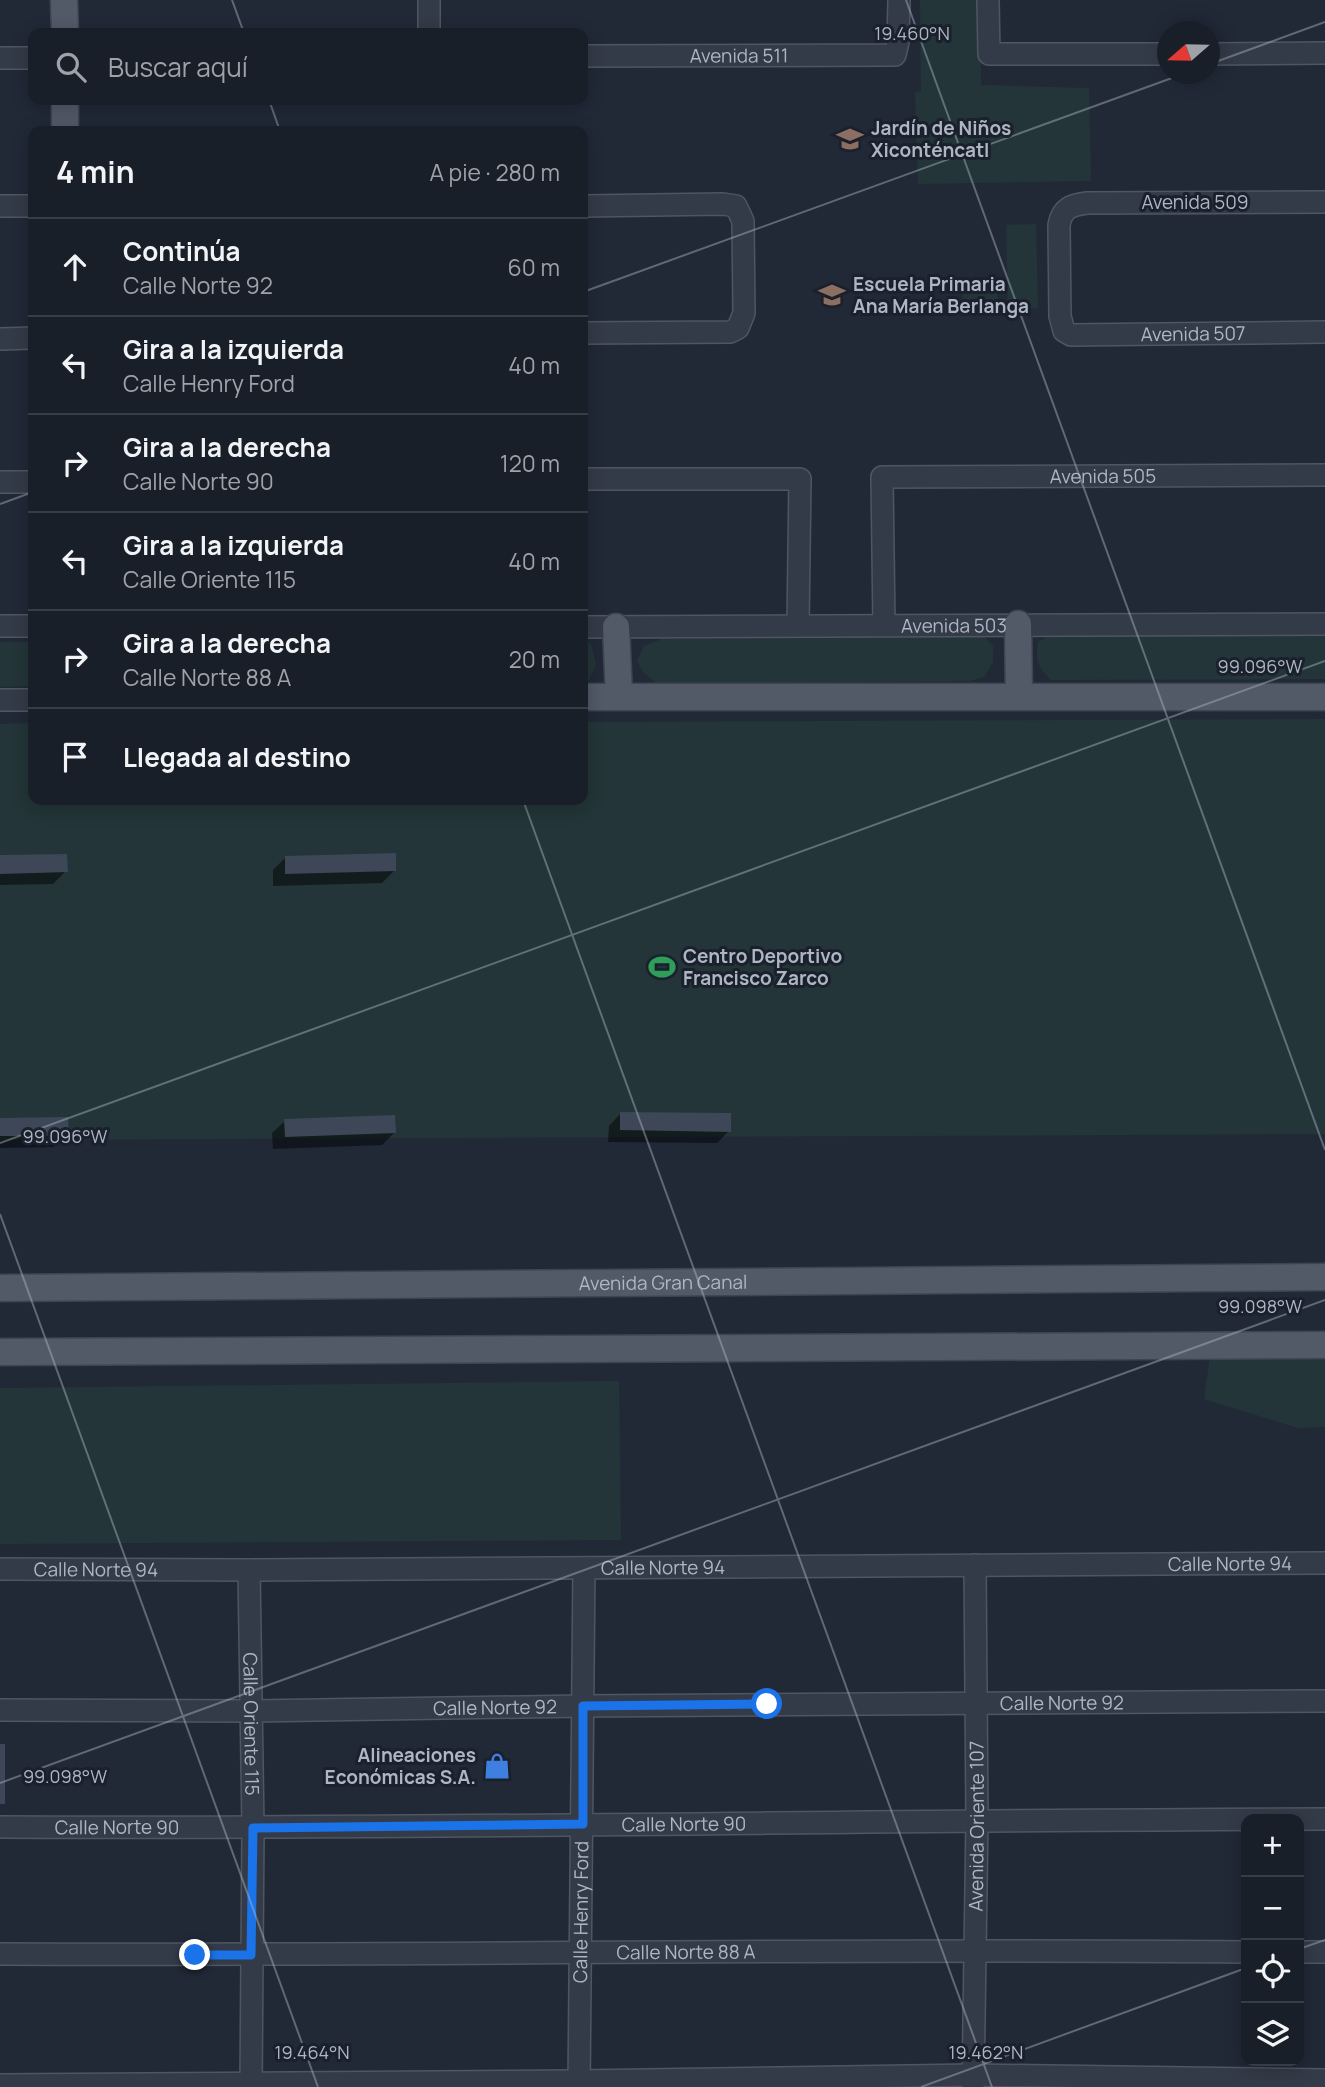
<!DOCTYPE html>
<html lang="es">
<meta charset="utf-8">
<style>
body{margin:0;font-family:Manrope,sans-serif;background:#262c35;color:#f1f3f6}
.controls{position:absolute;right:21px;bottom:21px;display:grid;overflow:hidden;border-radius:14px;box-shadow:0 4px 18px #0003}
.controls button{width:63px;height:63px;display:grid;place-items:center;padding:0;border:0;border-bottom:2px solid #373d46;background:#191f29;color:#f1f3f6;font:35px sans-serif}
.compass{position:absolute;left:1157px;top:21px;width:63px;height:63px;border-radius:50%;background:#191f29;box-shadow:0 4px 18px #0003;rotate:250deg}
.stop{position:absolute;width:21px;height:21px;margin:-16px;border:5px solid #1a73e8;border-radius:50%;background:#fff}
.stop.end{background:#1a73e8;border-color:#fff;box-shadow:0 2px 7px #0008}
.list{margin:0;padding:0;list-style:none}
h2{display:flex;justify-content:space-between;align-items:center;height:91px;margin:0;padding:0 28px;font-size:30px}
h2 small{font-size:23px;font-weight:400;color:#9fa2a8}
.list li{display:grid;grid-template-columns:46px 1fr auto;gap:21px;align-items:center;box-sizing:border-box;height:98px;padding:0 28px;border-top:2px solid #373d46}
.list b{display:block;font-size:26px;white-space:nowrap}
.list p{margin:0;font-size:23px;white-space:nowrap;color:#9fa2a8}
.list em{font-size:23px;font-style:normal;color:#9fa2a8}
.icon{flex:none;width:38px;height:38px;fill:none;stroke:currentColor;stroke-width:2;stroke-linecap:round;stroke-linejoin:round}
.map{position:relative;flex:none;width:1325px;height:2087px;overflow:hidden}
.search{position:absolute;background:#191f29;box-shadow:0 4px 18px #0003;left:28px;top:28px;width:560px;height:77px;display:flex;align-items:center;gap:18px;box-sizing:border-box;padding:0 24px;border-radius:14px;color:#9fa2a8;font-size:26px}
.panel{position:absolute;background:#191f29;box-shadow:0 4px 18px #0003;left:28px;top:126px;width:560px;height:679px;border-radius:14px}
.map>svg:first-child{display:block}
.green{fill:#233538}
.shadow{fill:#0007}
.building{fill:#3d4757}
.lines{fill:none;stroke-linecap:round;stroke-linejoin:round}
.minor-casing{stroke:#4f5662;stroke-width:24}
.major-casing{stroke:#3e4451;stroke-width:29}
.minor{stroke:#343b48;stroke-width:21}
.major{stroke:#525a68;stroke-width:26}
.route{stroke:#1a73e8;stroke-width:9}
.ticks{fill:none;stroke:#aeb6c4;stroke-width:2;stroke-opacity:0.45}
.labels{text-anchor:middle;stroke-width:6;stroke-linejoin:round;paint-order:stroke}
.street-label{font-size:19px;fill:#aeb6c4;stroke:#1a202c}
.poi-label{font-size:19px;font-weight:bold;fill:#aeb6c4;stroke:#1a202c;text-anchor:start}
.ticks-label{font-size:18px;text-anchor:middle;fill:#aeb6c4;stroke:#1a202c;stroke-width:6;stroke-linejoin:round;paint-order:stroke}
</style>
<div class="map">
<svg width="1325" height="2087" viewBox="0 0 1325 2087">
<rect width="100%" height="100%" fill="#212937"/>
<!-- green -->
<g class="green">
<polygon points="920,0 980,0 981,85 1089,88 1091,181 918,184 915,92 921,91"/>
<polygon points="1036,224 1038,308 1008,309 1006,225"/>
<polygon points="997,287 998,309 963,310 962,288"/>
<path d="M1052 634 1325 635V679L1051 680C1038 668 1035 660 1038 642Z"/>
<polygon points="984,636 993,646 993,662 984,677 970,681 658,684 643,672 637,661 644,646 662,639"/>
<polygon points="583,638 591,644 596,664 588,682 583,682"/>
<polygon points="0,642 33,642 33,686 0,687"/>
<polygon points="1325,719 1325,1134 0,1140 0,724 33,723 33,800 583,800 583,722"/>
<polygon points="1210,1357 1325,1357 1325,1427 1298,1428 1204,1399"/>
<polygon points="619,1381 621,1540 0,1544 0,1388"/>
</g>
<!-- shadow -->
<g class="shadow">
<polygon points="0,857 66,871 53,884 0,885"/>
<polygon points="285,858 394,871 382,883 273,886 273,870"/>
<polygon points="621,1113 729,1131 717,1143 608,1142 609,1126"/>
<polygon points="0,1120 67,1135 54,1147 0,1148"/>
<polygon points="285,1121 394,1133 382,1145 273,1149 272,1133"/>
</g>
<!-- building -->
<g class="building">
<polygon points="396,853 396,871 285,874 285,856"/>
<polygon points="67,854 68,872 0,874 0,855"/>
<polygon points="620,1112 731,1113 731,1132 620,1130"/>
<polygon points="395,1115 396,1133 285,1137 284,1119"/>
<polygon points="68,1117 69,1136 0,1136 0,1118"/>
<rect x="0" y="1744" width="5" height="60"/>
</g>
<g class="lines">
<!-- minor casing -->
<g class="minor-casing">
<g id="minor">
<polyline points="429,0 429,33"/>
<polyline points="988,0 989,54 1168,54"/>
<polyline points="1210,54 1325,53"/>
<path id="s1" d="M583 56 895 55 898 42 899 0"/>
<polyline points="0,58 33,58"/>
<path id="s2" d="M1325 202 1087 203C1071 205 1062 208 1059 225L1060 316 1064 331 1071 335 1325 332"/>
<polyline points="0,206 33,206"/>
<polyline points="583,206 723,204 736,206 743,221 744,313 738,328 730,332 583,333"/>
<polyline points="0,339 33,338"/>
<polyline points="583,479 800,479 798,626"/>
<polyline points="0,482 33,482"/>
<path id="s3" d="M884 625 882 477 1325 475"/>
<polyline points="0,626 33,626"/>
<path id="s4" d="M583 627 1325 624"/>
<polyline points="0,700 33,700"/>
<path id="s5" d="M0 1569 249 1570 1325 1563"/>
<path id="s6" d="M249 1570 253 1828 251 2087"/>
<path id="s7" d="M0 1710 251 1711 583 1706 1325 1701"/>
<path id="s8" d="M0 1827C442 1829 883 1820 1325 1819"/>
<polyline points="1299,1952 1325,1952"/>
<path id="s9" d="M0 1954C415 1956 831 1948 1246 1952"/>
<polyline points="0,2085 579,2081 973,2075 1325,2080"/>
<path id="s10" d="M579 2087 584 1568"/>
<path id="s11" d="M973 2087 977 1819 975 1565"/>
</g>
</g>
<!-- major casing -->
<g class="major-casing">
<g id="major">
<polyline points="64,0 65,33"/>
<polyline points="65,100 65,131"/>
<polyline points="1018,624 1019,696"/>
<polyline points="616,627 619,696"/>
<polyline points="583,697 1325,697"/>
<path id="s12" d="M0 1288 1325 1277"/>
<polyline points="0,1352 1325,1345"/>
</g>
</g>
<!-- minor -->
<use href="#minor" class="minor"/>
<!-- major -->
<use href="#major" class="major"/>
</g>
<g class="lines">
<!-- route -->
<polyline class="route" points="195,1955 251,1955 253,1828 583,1824 583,1706 767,1704"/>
</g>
<!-- ticks -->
<path class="ticks" d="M232 0 244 33M906 0 1325 1150M1210 64 1325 22M269 100 280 131M583 292 1183 74M0 504 33 492M523 800 992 2087M0 1143 1325 661M0 1214 318 2087M0 1783 1325 1300M1299 1949 1325 1940M921 2087 1246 1968"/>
<!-- icons -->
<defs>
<g id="school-bare" transform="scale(2.1)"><path d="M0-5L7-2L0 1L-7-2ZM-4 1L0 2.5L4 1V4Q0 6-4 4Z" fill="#8d6e63" stroke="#1a202c" stroke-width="2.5" paint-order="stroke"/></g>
<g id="stadium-bare" transform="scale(2.1)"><path d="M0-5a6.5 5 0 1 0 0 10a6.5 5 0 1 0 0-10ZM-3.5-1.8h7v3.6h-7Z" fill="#2e9e5b" stroke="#1a202c" stroke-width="2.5" paint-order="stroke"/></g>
<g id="shop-bare" transform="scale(2.1)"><path d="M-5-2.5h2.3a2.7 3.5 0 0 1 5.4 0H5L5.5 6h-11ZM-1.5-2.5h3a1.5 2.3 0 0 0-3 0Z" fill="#3f7fe0" stroke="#1a202c" stroke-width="2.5" paint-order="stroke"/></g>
</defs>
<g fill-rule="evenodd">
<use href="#school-bare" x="850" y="139"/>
<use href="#school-bare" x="832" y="295"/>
<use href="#stadium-bare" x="662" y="967"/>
<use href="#shop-bare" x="497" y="1766"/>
</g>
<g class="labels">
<!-- street labels -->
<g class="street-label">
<text dy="7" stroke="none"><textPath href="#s1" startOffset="156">Avenida 511</textPath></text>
<text x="1195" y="209">Avenida 509</text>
<text dy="7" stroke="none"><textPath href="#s2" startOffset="514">Avenida 507</textPath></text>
<text dy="7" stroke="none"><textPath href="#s3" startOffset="369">Avenida 505</textPath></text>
<text dy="7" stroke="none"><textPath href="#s4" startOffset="371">Avenida 503</textPath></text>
<text dy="7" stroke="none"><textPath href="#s12" startOffset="663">Avenida Gran Canal</textPath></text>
<text dy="7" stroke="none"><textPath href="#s5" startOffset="1230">Calle Norte 94</textPath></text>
<text dy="7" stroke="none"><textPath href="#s5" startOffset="663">Calle Norte 94</textPath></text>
<text dy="7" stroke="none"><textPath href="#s5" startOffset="96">Calle Norte 94</textPath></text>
<text dy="7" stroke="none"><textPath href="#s7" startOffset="1062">Calle Norte 92</textPath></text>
<text dy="7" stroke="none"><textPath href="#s7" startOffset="495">Calle Norte 92</textPath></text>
<text dy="7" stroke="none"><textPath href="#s6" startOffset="154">Calle Oriente 115</textPath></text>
<text dy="7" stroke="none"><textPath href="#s8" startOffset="684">Calle Norte 90</textPath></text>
<text dy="7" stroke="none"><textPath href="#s11" startOffset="261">Avenida Oriente 107</textPath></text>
<text dy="7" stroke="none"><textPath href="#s8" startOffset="117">Calle Norte 90</textPath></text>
<text dy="7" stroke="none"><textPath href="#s10" startOffset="175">Calle Henry Ford</textPath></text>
<text dy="7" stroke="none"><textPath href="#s9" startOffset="686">Calle Norte 88 A</textPath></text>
</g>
<!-- poi labels -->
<g class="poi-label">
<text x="871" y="135">Jardín de Niños<tspan x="871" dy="22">Xiconténcatl</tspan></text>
<text x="853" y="291">Escuela Primaria<tspan x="853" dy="22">Ana María Berlanga</tspan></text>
<text x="683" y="963">Centro Deportivo<tspan x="683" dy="22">Francisco Zarco</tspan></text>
<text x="476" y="1762" text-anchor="end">Alineaciones<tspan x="476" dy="22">Económicas S.A.</tspan></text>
</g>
</g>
<g class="ticks-label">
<text x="912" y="40">19.460°N</text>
<text x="1260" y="673">99.096°W</text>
<text x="65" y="1143">99.096°W</text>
<text x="1260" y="1313">99.098°W</text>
<text x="65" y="1783">99.098°W</text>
<text x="312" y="2059">19.464°N</text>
<text x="986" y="2059">19.462°N</text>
</g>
</svg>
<div class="controls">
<button>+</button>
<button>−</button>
<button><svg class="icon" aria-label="locate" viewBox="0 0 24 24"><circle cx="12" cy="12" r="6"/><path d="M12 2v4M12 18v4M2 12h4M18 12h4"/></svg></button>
<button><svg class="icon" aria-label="layers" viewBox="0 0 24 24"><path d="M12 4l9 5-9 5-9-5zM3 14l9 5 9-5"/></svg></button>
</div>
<svg class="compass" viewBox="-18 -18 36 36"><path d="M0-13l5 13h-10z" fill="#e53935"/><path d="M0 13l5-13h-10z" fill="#9fa2a8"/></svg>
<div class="stop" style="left:767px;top:1704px"></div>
<div class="stop end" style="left:195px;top:1955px"></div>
<div class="search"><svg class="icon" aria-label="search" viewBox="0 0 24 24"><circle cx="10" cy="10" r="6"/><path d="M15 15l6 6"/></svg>Buscar aquí</div>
<section class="panel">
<h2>4 min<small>A pie · 280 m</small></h2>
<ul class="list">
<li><svg class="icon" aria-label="ahead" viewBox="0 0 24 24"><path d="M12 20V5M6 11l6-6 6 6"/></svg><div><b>Continúa</b><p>Calle Norte 92</p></div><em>60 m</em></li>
<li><svg class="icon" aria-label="left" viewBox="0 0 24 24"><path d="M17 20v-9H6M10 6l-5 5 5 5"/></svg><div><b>Gira a la izquierda</b><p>Calle Henry Ford</p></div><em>40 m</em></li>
<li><svg class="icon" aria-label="right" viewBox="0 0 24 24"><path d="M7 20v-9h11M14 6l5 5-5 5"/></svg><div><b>Gira a la derecha</b><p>Calle Norte 90</p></div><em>120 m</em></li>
<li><svg class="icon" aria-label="left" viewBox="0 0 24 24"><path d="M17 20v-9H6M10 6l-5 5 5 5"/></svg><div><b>Gira a la izquierda</b><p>Calle Oriente 115</p></div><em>40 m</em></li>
<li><svg class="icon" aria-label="right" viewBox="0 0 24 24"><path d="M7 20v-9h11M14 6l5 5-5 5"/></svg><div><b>Gira a la derecha</b><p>Calle Norte 88 A</p></div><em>20 m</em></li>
<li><svg class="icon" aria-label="arrive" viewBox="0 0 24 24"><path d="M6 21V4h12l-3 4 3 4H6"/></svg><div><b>Llegada al destino</b></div></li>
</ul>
</section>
</div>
